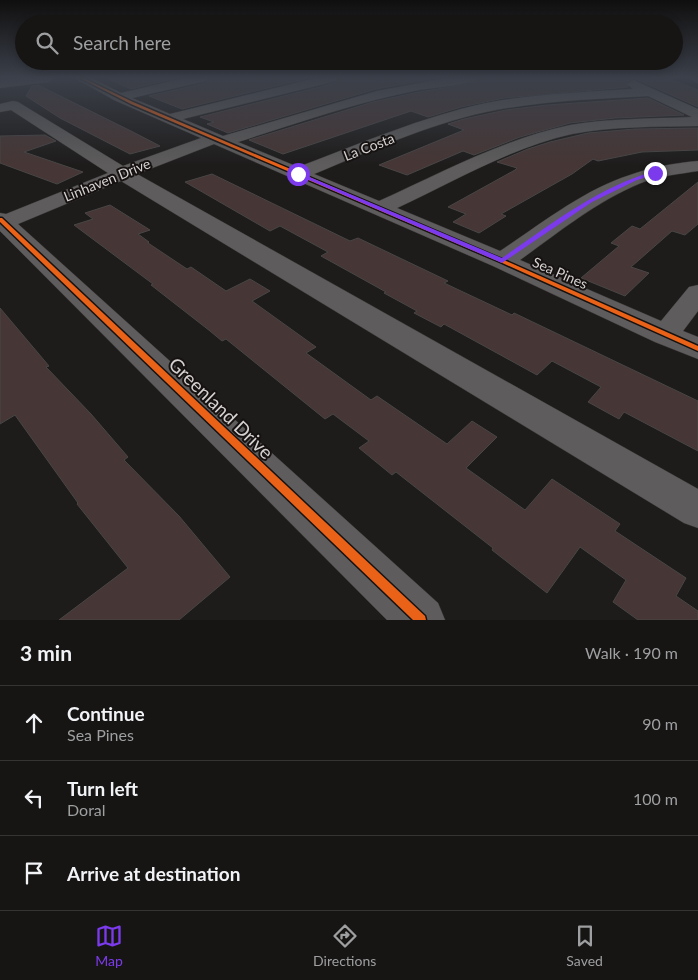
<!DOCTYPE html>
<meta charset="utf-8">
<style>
body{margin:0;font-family:Lato,sans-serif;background:#1f1e1d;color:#f1f3f6}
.stop{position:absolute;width:15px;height:15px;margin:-11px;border:4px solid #7c3aed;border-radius:50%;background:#fff}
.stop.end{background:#7c3aed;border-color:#fff;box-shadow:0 1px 5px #0008}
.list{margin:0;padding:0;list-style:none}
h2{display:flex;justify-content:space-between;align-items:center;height:65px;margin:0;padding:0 20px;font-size:21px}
h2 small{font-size:16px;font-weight:400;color:#9e9fa0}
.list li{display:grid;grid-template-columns:32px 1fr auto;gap:15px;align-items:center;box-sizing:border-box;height:75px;padding:0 20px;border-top:1px solid #353434}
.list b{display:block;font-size:19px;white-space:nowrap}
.list p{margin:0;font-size:16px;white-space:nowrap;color:#9e9fa0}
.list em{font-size:16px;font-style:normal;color:#9e9fa0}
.icon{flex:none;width:28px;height:28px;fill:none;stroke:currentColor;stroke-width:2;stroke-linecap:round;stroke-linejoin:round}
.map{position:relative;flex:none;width:698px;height:620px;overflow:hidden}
.search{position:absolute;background:#161514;box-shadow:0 2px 8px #0003;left:15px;right:15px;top:15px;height:55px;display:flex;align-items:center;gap:12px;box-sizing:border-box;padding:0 18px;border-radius:28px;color:#9e9fa0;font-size:19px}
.sheet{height:290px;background:#161514}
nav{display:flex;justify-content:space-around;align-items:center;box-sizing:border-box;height:70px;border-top:1px solid #353434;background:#161514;font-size:14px;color:#9e9fa0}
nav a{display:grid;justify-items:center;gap:2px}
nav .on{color:#7c3aed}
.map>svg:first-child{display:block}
.building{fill:#463635;stroke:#484646}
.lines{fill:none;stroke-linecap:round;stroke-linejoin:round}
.minor-casing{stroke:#393736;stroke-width:1}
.minor{fill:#5e5c5c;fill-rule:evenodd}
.cycleway-casing{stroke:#161211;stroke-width:3}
.cycleway{fill:#ea6118;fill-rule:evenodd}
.route{fill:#7c3aed}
.labels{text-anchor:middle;stroke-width:4;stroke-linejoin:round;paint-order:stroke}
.far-street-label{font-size:14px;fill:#d4d1d0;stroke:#161211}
.near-street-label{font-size:19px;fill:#d4d1d0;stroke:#161211}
</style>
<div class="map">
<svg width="698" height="620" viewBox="0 0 698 620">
<rect width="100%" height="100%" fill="#1e1c1b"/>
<!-- building -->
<g class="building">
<polygon points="107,78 176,78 131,89"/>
<polygon points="210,78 308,78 182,109 149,96 206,83"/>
<polygon points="340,78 436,78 376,89 228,133 207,124 214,122 200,117 336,83"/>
<polygon points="481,78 667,78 698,90 698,107 634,78 626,82 628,87 504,98 461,107 428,117 411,111 283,154 249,140 373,102 419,92 469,84"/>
<polygon points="38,85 133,132 160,146 130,154 60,118 26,96 32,86"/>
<polygon points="648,98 684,115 615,118 570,123 520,137 474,155 463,151 407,175 379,165 464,130 448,124 464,119 506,110 547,105"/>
<polygon points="698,128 698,150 642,152 598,161 593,159 572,174 501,214 506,216 479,233 453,222 466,214 448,207 515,170 517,168 497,162 528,149 550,142 588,133 635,129"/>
<polygon points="45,135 56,141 24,152 83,172 57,184 0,163 0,136"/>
<polygon points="212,174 350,241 358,238 448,281 444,283 512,315 514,313 698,401 698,451 624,412 619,419 588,402 601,387 552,361 537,375 444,324 441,327 414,313 417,311 384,293 386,292 321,256 328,252 280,226 270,231 185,182"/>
<polygon points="698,182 698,224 685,235 672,231 631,267 649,273 625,296 581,278 619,246 611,243 632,226 640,229"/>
<polygon points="110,205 150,230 138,234 149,242 148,243 187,269 191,267 226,291 250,279 270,291 252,301 316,347 306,353 371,400 377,396 447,444 472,421 497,437 466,468 525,510 552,479 620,524 615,531 686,578 676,596 698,611 698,620 638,620 613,602 626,580 580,547 547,593 492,550 493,548 396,472 392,475 359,448 369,441 333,414 325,419 226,339 222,341 210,331 151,285 153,284 74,225 93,219 85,213"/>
<polygon points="0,308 49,366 46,367 91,414 128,457 124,460 179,516 230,577 179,620 59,620 128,568 77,504 78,503 15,415 0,424"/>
</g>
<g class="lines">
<!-- minor casing -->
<g class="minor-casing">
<g id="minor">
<polygon points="18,78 55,78 49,82 0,88 0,80"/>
<path d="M75 78H91L121 93 185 78H208L206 81 132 98 170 114 316 78H338L336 81 183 119 223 136 377 91 441 79 479 78C472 85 431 88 419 90 357 102 297 123 238 142L298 167C360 144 421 117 486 103 534 94 584 92 633 89L627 84 633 80 698 109V126C656 127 613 126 572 134 512 147 453 182 397 208L500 251C541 224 583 190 630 175 652 167 675 163 698 161V171C679 174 659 176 641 183 597 201 559 232 520 260L661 321 689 287 698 285V311L683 331 698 337V359L655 342 493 266 214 144 137 174 698 489V528L684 523 121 181 18 224 438 603 445 620H387L0 231V213L6 214 108 173 11 110 0 112V104L13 101 18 102 123 166 201 138 114 100ZM648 96 692 117C652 119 610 118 570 125 503 139 441 173 379 201L314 174C370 151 426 125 486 112 539 101 594 99 648 96Z"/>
<polygon points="689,78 698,78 698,83"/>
</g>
</g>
<!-- minor -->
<use href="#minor" class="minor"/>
<!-- cycleway casing -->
<g class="cycleway-casing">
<g id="cycleway">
<polygon points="80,78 83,78 133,102 504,260 698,346 698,351 500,262 131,104"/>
<polygon points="0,218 2,218 425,616 426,620 413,620 0,222"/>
</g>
</g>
<!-- cycleway -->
<use href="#cycleway" class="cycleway"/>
</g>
<!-- sky -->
<linearGradient id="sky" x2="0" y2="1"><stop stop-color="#100f0f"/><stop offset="0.47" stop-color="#3b404a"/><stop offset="1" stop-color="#3b404a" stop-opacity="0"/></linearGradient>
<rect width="698" height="165" fill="url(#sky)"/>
<!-- route -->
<path class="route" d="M655 171 657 174 637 180 592 202 502 263 295 174 300 173 502 258C550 225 598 187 655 171Z"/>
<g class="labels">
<!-- far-street labels -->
<g class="far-street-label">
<text transform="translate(369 147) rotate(-21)" y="5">La Costa</text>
<text transform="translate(107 180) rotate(-22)" y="5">Linhaven Drive</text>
<text transform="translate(560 273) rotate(24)" y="5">Sea Pines</text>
</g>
<!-- near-street labels -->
<g class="near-street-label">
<text transform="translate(221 408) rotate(44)" y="7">Greenland Drive</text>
</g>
</g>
</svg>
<div class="stop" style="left:298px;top:174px"></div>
<div class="stop end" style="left:655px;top:173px"></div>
<div class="search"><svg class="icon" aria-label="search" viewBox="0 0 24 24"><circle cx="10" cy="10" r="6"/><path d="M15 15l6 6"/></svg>Search here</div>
</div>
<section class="sheet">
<h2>3 min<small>Walk · 190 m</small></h2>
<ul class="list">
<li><svg class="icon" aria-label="ahead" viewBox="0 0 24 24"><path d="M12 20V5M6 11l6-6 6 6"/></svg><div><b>Continue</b><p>Sea Pines</p></div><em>90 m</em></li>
<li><svg class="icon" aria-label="left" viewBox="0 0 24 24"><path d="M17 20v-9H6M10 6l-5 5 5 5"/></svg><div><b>Turn left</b><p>Doral</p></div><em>100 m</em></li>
<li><svg class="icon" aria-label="arrive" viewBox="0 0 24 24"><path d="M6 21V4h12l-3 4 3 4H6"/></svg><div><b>Arrive at destination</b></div></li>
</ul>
</section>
<nav>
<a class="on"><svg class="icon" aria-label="map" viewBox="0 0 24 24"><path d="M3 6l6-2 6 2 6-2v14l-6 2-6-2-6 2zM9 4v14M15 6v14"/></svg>Map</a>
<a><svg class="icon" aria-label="directions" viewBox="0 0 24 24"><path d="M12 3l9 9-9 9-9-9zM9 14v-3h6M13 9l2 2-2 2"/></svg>Directions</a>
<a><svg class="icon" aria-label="saved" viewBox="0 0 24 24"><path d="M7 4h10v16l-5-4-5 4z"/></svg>Saved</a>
</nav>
